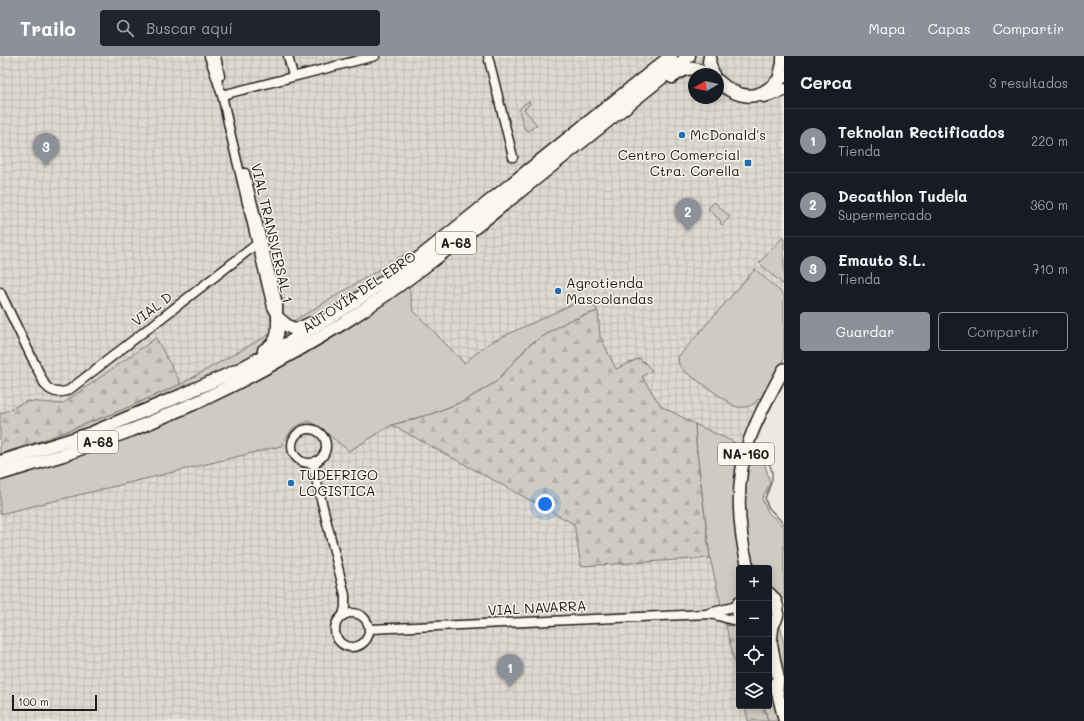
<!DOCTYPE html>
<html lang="es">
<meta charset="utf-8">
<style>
body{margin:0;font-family:Mali,sans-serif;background:#20242c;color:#f1f3f6}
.controls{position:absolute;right:12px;bottom:12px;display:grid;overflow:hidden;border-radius:4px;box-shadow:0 2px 10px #0003}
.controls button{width:36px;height:36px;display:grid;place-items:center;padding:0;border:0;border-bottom:1px solid #363941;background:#171b24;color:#f1f3f6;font:20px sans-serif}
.compass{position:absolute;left:688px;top:12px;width:36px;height:36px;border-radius:50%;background:#171b24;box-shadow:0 2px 10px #0003;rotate:261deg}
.scale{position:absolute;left:12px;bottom:10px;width:85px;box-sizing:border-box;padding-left:4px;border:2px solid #1c1c1c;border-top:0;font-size:11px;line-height:14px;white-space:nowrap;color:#1c1c1c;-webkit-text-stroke:3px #fbf7ec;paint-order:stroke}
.you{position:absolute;left:545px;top:448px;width:14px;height:14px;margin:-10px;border:3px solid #fff;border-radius:50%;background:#1a73e8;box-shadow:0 0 0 6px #1a73e833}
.badge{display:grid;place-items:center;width:26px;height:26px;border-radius:50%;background:#8c9099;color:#fff;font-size:13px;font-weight:700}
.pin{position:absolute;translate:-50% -33px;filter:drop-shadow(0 1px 2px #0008)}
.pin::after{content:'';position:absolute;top:21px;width:14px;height:12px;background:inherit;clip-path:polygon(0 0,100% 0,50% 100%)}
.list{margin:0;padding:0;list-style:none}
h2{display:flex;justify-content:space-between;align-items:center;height:52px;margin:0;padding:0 16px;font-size:17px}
h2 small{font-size:13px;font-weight:400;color:#9ea1a6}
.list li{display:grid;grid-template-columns:26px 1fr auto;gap:12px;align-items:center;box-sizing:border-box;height:64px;padding:0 16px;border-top:1px solid #363941}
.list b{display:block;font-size:15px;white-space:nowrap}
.list p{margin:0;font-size:13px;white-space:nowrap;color:#9ea1a6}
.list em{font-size:13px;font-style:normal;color:#9ea1a6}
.actions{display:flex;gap:8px;padding:12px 16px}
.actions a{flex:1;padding:9px 0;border:1px solid #8c9099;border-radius:4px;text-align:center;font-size:14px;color:#8c9099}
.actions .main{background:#8c9099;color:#fff}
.icon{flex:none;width:22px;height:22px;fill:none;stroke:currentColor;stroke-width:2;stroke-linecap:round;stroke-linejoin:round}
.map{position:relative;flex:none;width:784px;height:665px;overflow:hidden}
header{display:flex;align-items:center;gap:24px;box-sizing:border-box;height:56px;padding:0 20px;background:#8c9099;color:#fff}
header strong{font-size:19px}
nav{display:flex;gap:22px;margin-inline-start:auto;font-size:14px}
.search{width:280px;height:36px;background:#20242c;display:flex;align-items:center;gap:10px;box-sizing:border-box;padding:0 14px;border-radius:4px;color:#9ea1a6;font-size:15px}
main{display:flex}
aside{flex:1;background:#171b24}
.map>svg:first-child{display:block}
.industrial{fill:url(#industrial-grid);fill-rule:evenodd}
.green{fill:#ceccc2;stroke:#75746f}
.forest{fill:url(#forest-firs);stroke:#75746f}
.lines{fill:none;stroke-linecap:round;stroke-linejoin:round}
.stream{stroke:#6f6d69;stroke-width:1.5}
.minor-tunnel{stroke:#c4c1b8;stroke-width:8;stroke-dasharray:8 4;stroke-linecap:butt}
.minor-casing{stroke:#1c1c1c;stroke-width:11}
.major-casing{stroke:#1c1c1c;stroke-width:14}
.highway-casing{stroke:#1c1c1c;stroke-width:15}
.minor{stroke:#fbf7ec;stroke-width:8}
.major{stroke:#fbf7ec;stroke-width:11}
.highway{stroke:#fbf7ec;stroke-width:12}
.highway-bridge-casing{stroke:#1c1c1c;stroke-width:15;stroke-linecap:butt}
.highway-bridge{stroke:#fbf7ec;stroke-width:12}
.poi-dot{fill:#1f6fb2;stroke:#fbf7ec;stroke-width:1.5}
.labels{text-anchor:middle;stroke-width:3;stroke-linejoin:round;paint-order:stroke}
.shield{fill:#fbf7ec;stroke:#5f5e5a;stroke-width:1}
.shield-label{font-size:13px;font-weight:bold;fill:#1c1c1c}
.poi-label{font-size:14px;fill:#1c1c1c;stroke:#fbf7ec;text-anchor:start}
.street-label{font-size:14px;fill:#1c1c1c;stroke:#fbf7ec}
</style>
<header>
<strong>Trailo</strong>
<div class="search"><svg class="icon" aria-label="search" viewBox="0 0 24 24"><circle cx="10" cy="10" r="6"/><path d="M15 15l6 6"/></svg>Buscar aquí</div>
<nav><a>Mapa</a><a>Capas</a><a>Compartir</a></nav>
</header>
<main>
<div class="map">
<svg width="784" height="665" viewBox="0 0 784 665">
<defs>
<pattern id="industrial-grid" width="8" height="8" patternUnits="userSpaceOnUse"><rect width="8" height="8" fill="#dedad1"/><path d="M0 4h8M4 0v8" fill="none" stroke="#bebab3"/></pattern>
<pattern id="forest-firs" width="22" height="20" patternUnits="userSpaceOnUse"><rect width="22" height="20" fill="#ceccc2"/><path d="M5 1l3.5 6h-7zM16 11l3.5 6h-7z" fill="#b0afa6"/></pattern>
</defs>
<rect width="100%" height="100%" fill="#eeeadf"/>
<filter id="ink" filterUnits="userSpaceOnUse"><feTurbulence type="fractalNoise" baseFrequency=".025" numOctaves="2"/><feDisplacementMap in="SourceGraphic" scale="8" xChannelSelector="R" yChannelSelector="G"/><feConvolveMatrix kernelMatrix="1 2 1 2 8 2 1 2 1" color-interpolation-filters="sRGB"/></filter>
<g filter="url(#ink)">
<!-- industrial -->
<g class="industrial">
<path d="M0 0H784V328L768 359 755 392 740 389 695 368 661 350 641 321 616 313 600 280 598 255 489 286 464 307 413 254 403 200 309 256 181 328 156 282 61 348 27 345 0 358ZM694 18H718V42H694Z"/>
<polygon points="309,365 324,375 349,395 392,369 574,468 581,510 710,502 739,626 739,650 745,650 748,665 0,665 0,458 281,390 293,372"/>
</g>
<!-- green -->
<g class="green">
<polygon points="529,45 530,48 524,53 537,69 528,75 524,72 519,54 522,50"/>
<polygon points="714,146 730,161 722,169 720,167 721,165 708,153"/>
<polygon points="784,180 784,229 759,207"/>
<polygon points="403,199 413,254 464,307 489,287 588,241 598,255 568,265 529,289 496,326 464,345 431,358 392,369 349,395 324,375 309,365 293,372 281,390 0,458 0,398 49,382 124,353 181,328 309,256"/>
<path d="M755 213 784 239V303L760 343 759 342C753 351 744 353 734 350L684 315 679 309 678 301Z"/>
<polygon points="695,368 740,389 755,392 765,408 770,427 762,443 768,456 784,471 784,544 783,544 772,583 769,585 769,512 739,512 739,571 738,569 726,570 710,502 696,388"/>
<polygon points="784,613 784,665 768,665 764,650 769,650 769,621"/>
</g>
<!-- forest -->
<g class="forest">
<polygon points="598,255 600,280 616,313 640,302 652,314 642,321 661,350 695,368 696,388 710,502 581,510 574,468 392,369 431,358 464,345 496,326 529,289 568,265"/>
<polygon points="156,282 181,328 124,353 49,382 0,398 0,358 27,345 62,348"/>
<polygon points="779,561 784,589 784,613 769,621 769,585"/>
<polygon points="738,569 739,571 739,626 726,570"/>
<polygon points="745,650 764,650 768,665 748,665"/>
</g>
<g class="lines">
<!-- stream -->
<path class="stream" d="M760 392C764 399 769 405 771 412 775 422 768 434 765 443L768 451 784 468"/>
<!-- minor-tunnel -->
<polyline class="minor-tunnel" points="187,326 200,352"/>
<!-- minor casing -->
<g class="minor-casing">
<g id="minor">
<polyline points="209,0 222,39 231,80 272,251 278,262"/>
<polyline points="216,0 220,20"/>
<polyline points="288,0 293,20"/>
<polyline points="488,0 513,101"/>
<polyline points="222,39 375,0"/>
<polyline points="245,117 278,248 278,261"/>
<path d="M0 236 45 329C52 337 60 338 69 334L262 184"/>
<circle cx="309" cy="390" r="17"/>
<polyline points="316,405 314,413 315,419 345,539 345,551 343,559"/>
<circle cx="352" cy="574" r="17"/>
<polyline points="709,557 733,551 738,548"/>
<polyline points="370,573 707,558 715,559 739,566"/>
</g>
</g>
<!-- major casing -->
<g class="major-casing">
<g id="major">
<path d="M748 512C738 471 735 425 749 385 758 360 771 336 784 313"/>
<path d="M769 537C781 547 781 563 769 572"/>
<polyline points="739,546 737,553 739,563"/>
<polyline points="773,569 771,586 778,621 777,634"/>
<polyline points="775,627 784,663"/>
</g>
</g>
<!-- highway casing -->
<g class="highway-casing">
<g id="highway">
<polyline points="710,0 709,6 713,18"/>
<path d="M672 21C684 12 692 9 705 18"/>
<polyline points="779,24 783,7 783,0"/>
<path d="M718 25C731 37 749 46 767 34 773 30 778 24 784 20"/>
<polyline points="764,40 784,34"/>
<path d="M278 262C290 273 294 276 309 268"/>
<path d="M264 294C279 286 278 277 278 262"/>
<polyline points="195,333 238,314 288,287 340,255 419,202 671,0"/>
<path d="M202 344C251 321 298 295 345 266 408 226 466 179 524 132 579 88 634 44 689 0"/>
<polyline points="0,406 89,378 187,337"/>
<polyline points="0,418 63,399 132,374 193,348"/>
</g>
</g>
<!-- minor -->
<use href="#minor" class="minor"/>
<!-- major -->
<use href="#major" class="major"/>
<!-- highway -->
<use href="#highway" class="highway"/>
<!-- highway-bridge casing -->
<g class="highway-bridge-casing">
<g id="highway-bridge">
<polyline points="187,337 195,333"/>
<polyline points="193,348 202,344"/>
</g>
</g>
<!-- highway-bridge -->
<use href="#highway-bridge" class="highway-bridge"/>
</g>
</g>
<!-- markers -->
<g class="poi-dot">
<circle cx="682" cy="79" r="4"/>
<rect x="744" y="103" width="8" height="8" rx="2"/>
<circle cx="558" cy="235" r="4"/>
<circle cx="291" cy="427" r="4"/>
</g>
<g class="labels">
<!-- shield labels -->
<g class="shield">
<rect x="436" y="176" width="40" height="22" rx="3"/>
<rect x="78" y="375" width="40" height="22" rx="3"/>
<rect x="718" y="387" width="56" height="22" rx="3"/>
</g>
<g class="shield-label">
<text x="456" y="192">A-68</text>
<text x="98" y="391">A-68</text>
<text x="746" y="403">NA-160</text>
</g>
<!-- poi labels -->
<g class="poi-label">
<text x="690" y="84">McDonald's</text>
<text x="740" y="104" text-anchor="end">Centro Comercial<tspan x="740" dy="16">Ctra. Corella</tspan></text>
<text x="566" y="232">Agrotienda<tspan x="566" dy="16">Mascolandas</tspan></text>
<text x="299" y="424">TUDEFRIGO<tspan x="299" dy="16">LOGISTICA</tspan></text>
</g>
<!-- street labels -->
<g class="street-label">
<text transform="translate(272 177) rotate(77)" y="5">VIAL TRANSVERSAL 1</text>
<text transform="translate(359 236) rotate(-34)" y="5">AUTOVÍA DEL EBRO</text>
<text transform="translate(152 253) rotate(-37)" y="5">VIAL D</text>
<text transform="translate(537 552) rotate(-3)" y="5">VIAL NAVARRA</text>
</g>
</g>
</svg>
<div class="controls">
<button>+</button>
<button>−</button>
<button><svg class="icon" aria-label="locate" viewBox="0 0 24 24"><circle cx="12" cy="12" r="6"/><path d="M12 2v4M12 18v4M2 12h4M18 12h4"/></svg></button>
<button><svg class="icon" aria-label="layers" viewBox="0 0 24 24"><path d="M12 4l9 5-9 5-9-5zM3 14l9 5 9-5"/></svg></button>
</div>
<svg class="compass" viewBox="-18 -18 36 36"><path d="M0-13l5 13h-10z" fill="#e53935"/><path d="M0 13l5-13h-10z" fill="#9ea1a6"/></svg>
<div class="scale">100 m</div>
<div class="you"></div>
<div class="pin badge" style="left:510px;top:631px">1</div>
<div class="pin badge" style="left:688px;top:175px">2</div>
<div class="pin badge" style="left:46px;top:110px">3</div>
</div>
<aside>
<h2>Cerca<small>3 resultados</small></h2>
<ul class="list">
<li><span class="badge">1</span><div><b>Teknolan Rectificados</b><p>Tienda</p></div><em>220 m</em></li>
<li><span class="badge">2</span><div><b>Decathlon Tudela</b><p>Supermercado</p></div><em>360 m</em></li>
<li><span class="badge">3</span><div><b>Emauto S.L.</b><p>Tienda</p></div><em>710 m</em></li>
</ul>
<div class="actions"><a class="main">Guardar</a><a>Compartir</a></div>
</aside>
</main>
